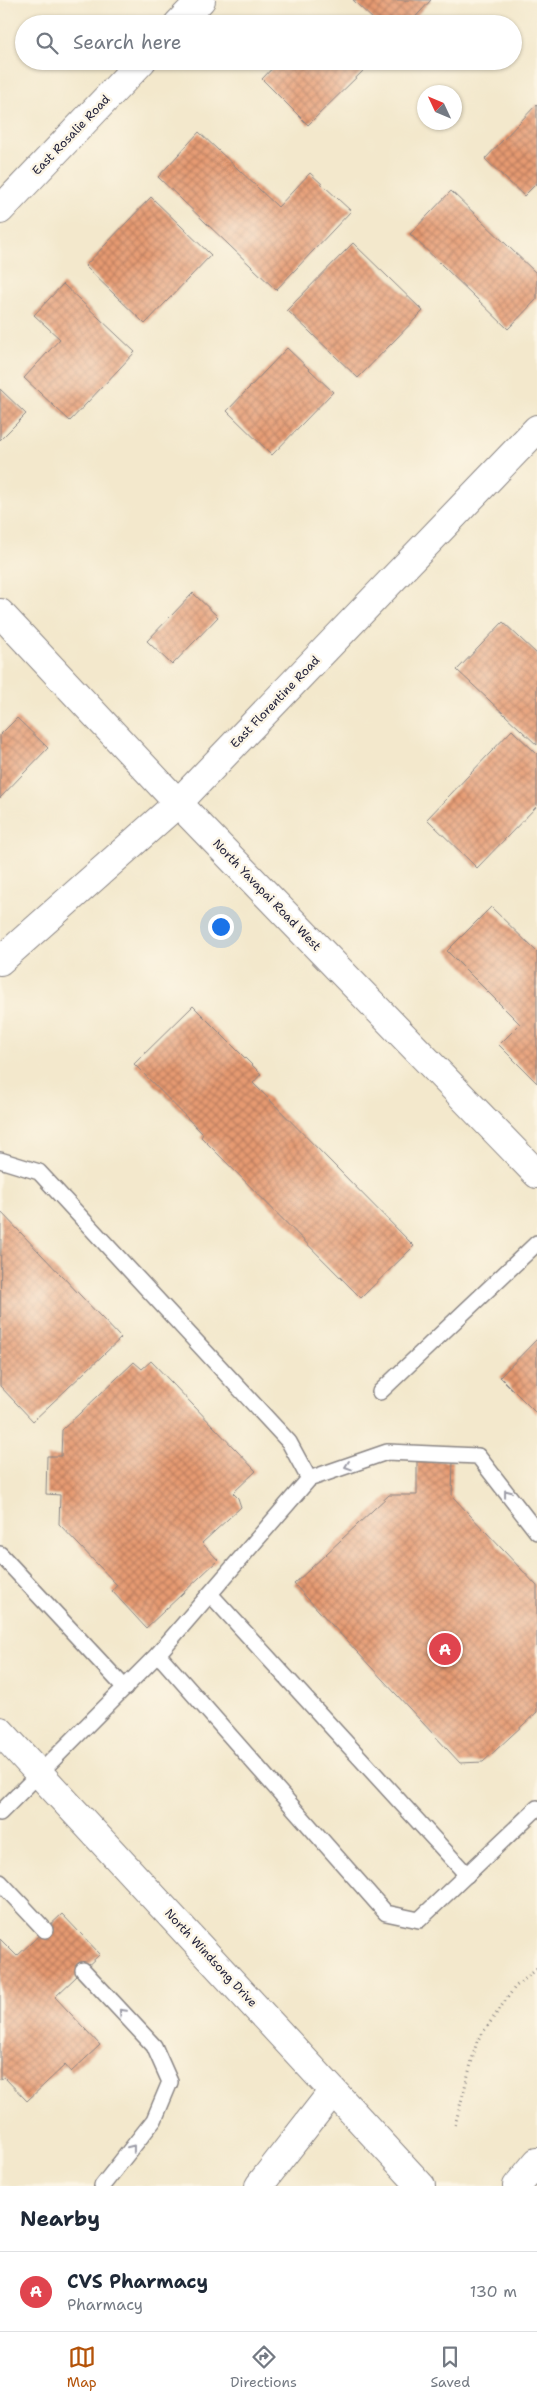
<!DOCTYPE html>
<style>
body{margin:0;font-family:"Shantell Sans",sans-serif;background:#f6f6f7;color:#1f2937}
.compass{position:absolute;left:417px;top:85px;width:45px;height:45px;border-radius:50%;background:#fff;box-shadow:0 1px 4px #0004;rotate:314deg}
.you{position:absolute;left:220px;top:926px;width:18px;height:18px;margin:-12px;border:4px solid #fff;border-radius:50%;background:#1a73e8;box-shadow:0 0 0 8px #1a73e833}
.badge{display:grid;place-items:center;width:32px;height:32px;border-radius:50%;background:#b45309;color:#fff;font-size:16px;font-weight:700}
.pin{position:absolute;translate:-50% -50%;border:2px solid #fff;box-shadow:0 1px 5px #0006}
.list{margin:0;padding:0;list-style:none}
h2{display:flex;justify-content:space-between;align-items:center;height:65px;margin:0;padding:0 20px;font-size:21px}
h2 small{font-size:16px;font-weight:400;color:#747a83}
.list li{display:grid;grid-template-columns:32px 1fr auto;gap:15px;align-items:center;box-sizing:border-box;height:80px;padding:0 20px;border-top:1px solid #e0e1e3}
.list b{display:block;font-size:19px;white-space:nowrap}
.list p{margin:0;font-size:16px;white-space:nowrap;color:#747a83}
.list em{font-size:16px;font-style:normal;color:#747a83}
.icon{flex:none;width:28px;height:28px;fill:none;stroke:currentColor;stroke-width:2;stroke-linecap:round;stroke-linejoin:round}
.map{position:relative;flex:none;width:537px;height:2186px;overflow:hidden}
.search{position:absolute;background:#fff;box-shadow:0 1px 4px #0004;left:15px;right:15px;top:15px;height:55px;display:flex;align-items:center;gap:12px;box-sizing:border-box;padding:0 18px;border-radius:28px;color:#747a83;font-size:19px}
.sheet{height:145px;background:#fff}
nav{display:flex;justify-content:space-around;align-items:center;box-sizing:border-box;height:70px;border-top:1px solid #e0e1e3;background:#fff;font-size:14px;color:#747a83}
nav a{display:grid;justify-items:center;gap:2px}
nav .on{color:#b45309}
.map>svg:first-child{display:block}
.building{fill:url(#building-cross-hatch)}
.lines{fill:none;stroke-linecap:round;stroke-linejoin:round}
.service-casing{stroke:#8a8584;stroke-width:18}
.minor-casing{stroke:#8a8584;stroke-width:30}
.tertiary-casing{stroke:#8a8584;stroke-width:30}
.primary-casing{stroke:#8a8584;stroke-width:30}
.path{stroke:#8a8584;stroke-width:3;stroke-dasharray:1 4;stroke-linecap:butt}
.service{stroke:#fff;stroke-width:15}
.minor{stroke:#fff;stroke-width:28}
.tertiary{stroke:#fff;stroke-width:28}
.primary{stroke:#fff;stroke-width:28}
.oneway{stroke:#9c9ca7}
.labels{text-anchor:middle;stroke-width:5;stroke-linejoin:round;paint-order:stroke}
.street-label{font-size:12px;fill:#22223b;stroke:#fcf5e5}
</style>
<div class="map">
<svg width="537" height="2186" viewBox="0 0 537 2186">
<defs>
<pattern id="building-cross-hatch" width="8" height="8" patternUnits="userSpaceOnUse" patternTransform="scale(1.25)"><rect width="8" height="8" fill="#e69a71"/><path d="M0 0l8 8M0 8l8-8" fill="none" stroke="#ba7d5e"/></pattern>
</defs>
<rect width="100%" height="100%" fill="#fcf5e5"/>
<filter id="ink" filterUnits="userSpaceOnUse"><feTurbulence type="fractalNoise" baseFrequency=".02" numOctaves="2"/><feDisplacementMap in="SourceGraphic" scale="10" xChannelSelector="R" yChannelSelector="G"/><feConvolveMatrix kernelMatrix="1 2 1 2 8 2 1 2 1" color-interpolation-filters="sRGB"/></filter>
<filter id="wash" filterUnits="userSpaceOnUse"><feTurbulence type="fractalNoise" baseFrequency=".0096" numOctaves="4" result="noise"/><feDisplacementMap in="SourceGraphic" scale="20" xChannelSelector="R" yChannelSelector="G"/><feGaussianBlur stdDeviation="1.12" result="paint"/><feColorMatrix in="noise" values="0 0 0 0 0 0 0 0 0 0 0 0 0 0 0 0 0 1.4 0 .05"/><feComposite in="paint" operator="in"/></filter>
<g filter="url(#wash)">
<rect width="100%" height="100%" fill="#f3e8cc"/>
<g id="blocks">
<!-- building -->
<g class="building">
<polygon points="353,0 431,0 409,24 378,24"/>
<polygon points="279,61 365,61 369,65 308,125 262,79"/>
<polygon points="537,104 537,183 524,196 485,159"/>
<polygon points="199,132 278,207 310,173 351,211 276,290 158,177"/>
<polygon points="451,191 537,274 537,299 508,329 410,234"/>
<polygon points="151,197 211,255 145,324 85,266"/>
<polygon points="353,243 423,311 358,378 287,310"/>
<polygon points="63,284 135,352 70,421 24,378 60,339 34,315"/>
<polygon points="287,348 333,392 272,455 227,411"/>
<polygon points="0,389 26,414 0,440"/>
<polygon points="193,593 218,617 172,665 147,641"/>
<polygon points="503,622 537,654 537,745 457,670"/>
<polygon points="17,718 48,748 0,798 0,735"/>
<polygon points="512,730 537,754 537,806 477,868 427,819"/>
<polygon points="491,907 537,952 537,1083 499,1045 520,1024 447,951"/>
<polygon points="193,1006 261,1074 253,1083 414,1246 361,1298 201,1137 203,1134 134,1064"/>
<polygon points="1,1212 121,1338 33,1421 0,1386"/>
<polygon points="537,1339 537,1414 500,1377"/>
<polygon points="151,1361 256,1471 233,1493 238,1498 241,1507 202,1543 218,1560 146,1628 112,1591 117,1585 59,1524 60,1495 46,1494 47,1456 61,1456 62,1430 134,1362 142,1369"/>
<polygon points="417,1461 453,1461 452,1496 537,1586 537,1712 483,1762 460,1763 294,1584 389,1495 417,1495"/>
<polygon points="62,1914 100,1954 55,1997 100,2045 71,2072 65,2065 27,2101 4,2077 0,2080 0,1939 17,1956"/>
</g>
</g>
</g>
<g filter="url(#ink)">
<use href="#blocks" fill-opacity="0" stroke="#8a8584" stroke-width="1"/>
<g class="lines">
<!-- service casing -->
<g class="service-casing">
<g id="service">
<polyline points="0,1160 39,1172 289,1442 309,1479"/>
<polyline points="380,1392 537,1243"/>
<polyline points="0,1554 125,1688"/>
<polyline points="210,1594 467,1875"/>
<polyline points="158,1654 386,1913 419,1920 537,1808"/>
<polyline points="0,1813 158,1654 309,1479 387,1452 478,1456 537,1532"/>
<polyline points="0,1882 45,1930"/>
<polyline points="83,1970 154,2046 170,2082 154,2120 102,2186"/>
</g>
</g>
<!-- minor casing -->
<g class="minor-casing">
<g id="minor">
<polyline points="178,24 201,0"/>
<polyline points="0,210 142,61"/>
<polyline points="0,613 178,803 537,1174"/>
</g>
</g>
<!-- tertiary casing -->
<g class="tertiary-casing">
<g id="tertiary">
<polyline points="0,961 178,803 537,429"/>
<polyline points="0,1731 421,2186"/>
<polyline points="259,2186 333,2091"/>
</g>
</g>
<!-- primary casing -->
<g class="primary-casing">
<polyline id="primary" points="517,2186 537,2162"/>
</g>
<!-- path -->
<polyline class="path" points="455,2125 477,2041 515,1987 537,1969"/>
<!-- service -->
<use href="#service" class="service"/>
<!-- minor -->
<use href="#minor" class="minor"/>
<!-- tertiary -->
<use href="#tertiary" class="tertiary"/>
<!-- primary -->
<use href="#primary" class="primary"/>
</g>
<!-- one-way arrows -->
<defs><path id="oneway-chevron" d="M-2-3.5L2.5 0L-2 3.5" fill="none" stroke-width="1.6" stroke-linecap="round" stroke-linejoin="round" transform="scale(1.25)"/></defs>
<g class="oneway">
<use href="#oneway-chevron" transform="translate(348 1466) rotate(161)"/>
<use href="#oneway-chevron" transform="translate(507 1493) rotate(-128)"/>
<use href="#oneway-chevron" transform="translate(122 2012) rotate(-133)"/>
<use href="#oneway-chevron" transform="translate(132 2148) rotate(-52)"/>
</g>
</g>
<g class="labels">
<!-- street labels -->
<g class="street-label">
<text transform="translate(71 135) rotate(-46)" y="4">East Rosalie Road</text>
<text transform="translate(275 702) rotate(-46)" y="4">East Florentine Road</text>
<text transform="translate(267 895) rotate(46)" y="4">North Yavapai Road West</text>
<text transform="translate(211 1958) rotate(47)" y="4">North Windsong Drive</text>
</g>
</g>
</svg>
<svg class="compass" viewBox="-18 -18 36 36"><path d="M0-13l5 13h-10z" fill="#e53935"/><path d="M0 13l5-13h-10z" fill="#747a83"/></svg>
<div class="you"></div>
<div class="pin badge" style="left:445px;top:1649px;background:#e0444e">A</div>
<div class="search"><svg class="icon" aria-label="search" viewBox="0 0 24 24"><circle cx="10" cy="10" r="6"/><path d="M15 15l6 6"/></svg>Search here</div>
</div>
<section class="sheet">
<h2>Nearby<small></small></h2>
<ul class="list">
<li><span class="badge" style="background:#e0444e">A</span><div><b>CVS Pharmacy</b><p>Pharmacy</p></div><em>130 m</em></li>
</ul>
</section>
<nav>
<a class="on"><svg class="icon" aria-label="map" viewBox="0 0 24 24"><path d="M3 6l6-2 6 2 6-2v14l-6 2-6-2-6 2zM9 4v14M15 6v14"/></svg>Map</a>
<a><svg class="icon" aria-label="directions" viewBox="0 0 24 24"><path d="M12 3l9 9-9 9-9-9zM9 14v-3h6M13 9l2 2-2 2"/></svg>Directions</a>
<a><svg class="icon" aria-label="saved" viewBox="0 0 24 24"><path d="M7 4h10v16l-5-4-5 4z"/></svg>Saved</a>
</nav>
